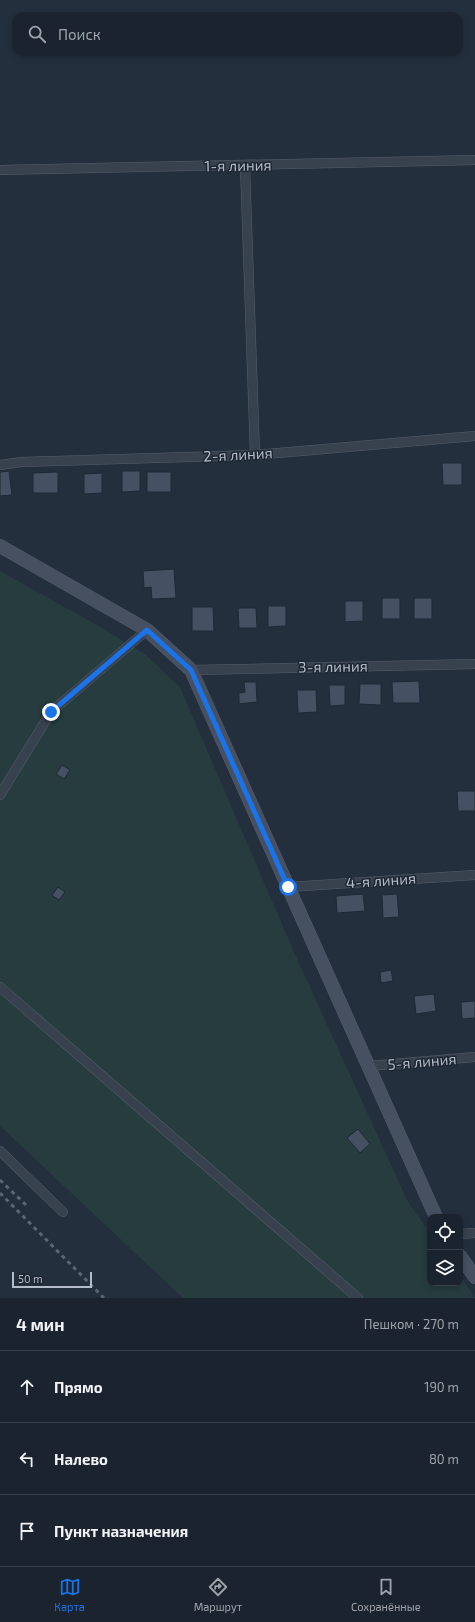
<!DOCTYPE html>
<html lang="ru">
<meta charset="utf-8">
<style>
body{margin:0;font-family:"Exo 2",sans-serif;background:#242b36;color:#f1f3f6}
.controls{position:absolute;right:12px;bottom:12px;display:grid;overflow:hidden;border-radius:8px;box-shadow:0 2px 6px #0003}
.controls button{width:36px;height:36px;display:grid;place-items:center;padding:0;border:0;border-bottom:1px solid #39404a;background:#1b232e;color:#f1f3f6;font:20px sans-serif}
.scale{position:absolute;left:12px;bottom:10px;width:80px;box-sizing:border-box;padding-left:4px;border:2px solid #b4bcc9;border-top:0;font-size:11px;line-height:14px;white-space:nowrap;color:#b4bcc9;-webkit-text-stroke:3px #1d2633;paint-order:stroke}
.stop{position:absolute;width:12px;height:12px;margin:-9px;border:3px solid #1a73e8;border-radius:50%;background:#fff}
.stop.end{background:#1a73e8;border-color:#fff;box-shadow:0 1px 4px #0008}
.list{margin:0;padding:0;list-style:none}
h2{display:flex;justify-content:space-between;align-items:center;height:52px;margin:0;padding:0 16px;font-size:17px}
h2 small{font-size:13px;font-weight:400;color:#a0a4aa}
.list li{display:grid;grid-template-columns:26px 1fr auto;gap:12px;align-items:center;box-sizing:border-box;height:72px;padding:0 16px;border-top:1px solid #39404a}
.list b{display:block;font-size:15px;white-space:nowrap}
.list em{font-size:13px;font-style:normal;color:#a0a4aa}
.icon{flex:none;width:22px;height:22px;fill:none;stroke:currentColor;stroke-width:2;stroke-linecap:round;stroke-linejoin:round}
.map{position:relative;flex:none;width:475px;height:1298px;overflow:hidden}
.search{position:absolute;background:#1b232e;box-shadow:0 2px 6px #0003;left:12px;right:12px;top:12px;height:44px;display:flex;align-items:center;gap:10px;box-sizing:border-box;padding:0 14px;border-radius:12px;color:#a0a4aa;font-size:15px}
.sheet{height:268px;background:#1b232e}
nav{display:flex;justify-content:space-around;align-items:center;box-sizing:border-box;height:56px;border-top:1px solid #39404a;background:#1b232e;font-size:11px;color:#a0a4aa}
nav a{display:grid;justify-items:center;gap:2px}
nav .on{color:#1a73e8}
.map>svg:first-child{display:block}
.green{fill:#263c3f}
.building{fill:#455162;stroke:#1f2835}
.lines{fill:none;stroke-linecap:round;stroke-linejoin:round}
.street-casing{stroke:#565f6c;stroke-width:10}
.secondary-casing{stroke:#565f6c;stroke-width:14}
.street{stroke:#38414e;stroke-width:9}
.secondary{stroke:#465061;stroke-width:13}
.rail{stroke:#5a6575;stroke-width:3;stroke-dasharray:4 4;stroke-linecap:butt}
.route{stroke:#1a73e8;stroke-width:5}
.labels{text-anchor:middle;stroke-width:3;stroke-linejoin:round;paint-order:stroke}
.street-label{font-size:15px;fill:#b4bcc9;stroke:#1d2633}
</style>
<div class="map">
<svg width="475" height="1298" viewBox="0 0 475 1298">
<rect width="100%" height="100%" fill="#242f3e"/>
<!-- green -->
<polygon class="green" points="0,571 104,629 146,655 180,687 294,952 408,1202 430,1233 430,1283 460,1283 460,1275 475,1298 183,1298 0,1126"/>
<!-- building -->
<g class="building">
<polygon points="442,463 462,463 462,485 443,485"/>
<polygon points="9,471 12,495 0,496 0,472"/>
<polygon points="122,471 140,471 140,491 122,492"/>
<polygon points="58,472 58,493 33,493 33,473"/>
<rect x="147" y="472" width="24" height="20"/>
<polygon points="102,473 102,493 84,494 84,474"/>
<polygon points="174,569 176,598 152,599 151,587 144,588 143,571"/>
<rect x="382" y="598" width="18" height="21"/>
<rect x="414" y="598" width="18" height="21"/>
<polygon points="345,601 363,601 363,621 345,622"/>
<polygon points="268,606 286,606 286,626 268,627"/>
<polygon points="192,607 213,607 214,631 192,631"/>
<polygon points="238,608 256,608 257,628 239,628"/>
<polygon points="419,681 420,703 393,703 392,682"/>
<polygon points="244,682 256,682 257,702 239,704 239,693 245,692"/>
<polygon points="360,684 381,684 381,705 359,704"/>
<polygon points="329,685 345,685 345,705 330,706"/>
<polygon points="297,690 316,690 317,712 298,713"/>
<polygon points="62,765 70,770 64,779 56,774"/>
<polygon points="457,791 475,791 475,811 458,811"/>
<polygon points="58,887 65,892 59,900 52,895"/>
<polygon points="363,894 365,911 337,913 336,896"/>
<polygon points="397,894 399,917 383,918 382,895"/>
<polygon points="391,970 393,981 381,983 380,972"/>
<polygon points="434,994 436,1011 416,1014 414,996"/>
<polygon points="475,1001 475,1018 462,1019 461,1002"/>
<polygon points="358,1129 370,1144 360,1153 347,1138"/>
</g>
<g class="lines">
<!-- street casing -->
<g class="street-casing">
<g id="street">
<polyline points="245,166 255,455"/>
<polyline points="0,170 475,160"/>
<polyline points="0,465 21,462 255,455 475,436"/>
<polyline points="191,670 475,664"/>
<polyline points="0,795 51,712 147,630"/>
<polyline points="288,887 475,875"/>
<polyline points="0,987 358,1298"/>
<polyline points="369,1066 475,1057"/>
<polyline points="0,1151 63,1212"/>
<polyline points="460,1234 475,1233"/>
</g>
</g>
<!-- secondary casing -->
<g class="secondary-casing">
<g id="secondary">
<polyline points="0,546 147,630 191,670 436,1217"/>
<polyline points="460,1256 475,1277"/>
</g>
</g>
<!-- street -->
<use href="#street" class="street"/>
<!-- secondary -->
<use href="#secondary" class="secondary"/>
<!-- rail -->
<g class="rail">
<polyline points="0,1180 27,1206"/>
<polyline points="0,1193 104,1298"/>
</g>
</g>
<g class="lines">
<!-- route -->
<polyline class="route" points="51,712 147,630 191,670 288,887"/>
</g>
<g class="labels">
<!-- street labels -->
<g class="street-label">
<text transform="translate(238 166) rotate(-1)" y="5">1-я линия</text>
<text transform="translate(238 455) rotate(-3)" y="5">2-я линия</text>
<text transform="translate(333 667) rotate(-1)" y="5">3-я линия</text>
<text transform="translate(381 881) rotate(-4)" y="5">4-я линия</text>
<text transform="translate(422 1062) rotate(-5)" y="5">5-я линия</text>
</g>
</g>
</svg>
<div class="controls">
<button><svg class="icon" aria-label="locate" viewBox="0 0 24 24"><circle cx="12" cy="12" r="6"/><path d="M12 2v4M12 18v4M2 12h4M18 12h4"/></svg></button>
<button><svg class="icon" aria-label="layers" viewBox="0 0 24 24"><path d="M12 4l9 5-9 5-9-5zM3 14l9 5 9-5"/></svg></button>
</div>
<div class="scale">50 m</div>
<div class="stop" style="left:288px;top:887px"></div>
<div class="stop end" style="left:51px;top:712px"></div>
<div class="search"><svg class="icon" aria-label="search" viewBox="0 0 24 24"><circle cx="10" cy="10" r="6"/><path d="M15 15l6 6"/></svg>Поиск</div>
</div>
<section class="sheet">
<h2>4 мин<small>Пешком · 270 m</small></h2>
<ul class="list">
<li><svg class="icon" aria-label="ahead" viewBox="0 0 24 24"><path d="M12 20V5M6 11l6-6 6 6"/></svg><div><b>Прямо</b></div><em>190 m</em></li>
<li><svg class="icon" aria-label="left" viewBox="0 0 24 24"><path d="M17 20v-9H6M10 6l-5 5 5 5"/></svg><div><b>Налево</b></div><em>80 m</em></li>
<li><svg class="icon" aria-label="arrive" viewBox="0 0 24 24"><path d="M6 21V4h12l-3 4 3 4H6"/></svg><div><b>Пункт назначения</b></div></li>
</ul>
</section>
<nav>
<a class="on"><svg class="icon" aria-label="map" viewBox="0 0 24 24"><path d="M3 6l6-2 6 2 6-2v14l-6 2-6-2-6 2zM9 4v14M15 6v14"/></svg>Карта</a>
<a><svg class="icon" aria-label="directions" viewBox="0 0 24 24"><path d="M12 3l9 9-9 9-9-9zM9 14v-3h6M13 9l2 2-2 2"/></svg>Маршрут</a>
<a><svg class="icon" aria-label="saved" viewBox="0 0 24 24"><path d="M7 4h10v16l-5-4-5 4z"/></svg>Сохранённые</a>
</nav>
